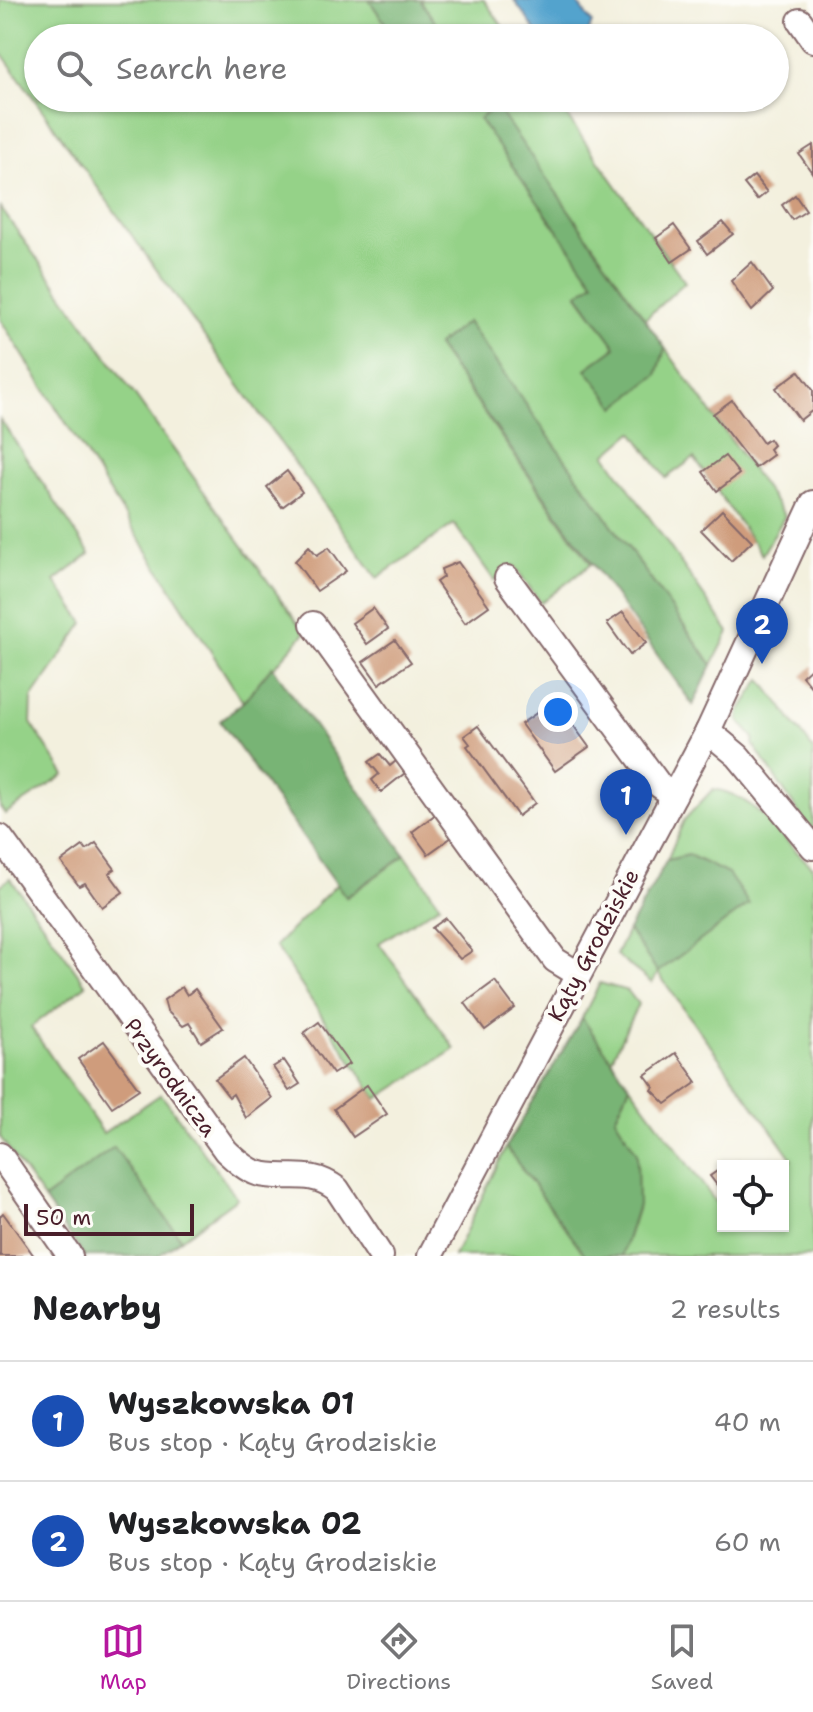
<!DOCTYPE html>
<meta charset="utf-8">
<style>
body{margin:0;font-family:"Shantell Sans",sans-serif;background:#f6f6f6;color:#202124}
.controls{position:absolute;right:24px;bottom:24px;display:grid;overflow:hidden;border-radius:0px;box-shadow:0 2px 6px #0004}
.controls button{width:72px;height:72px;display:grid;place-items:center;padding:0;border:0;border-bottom:2px solid #e0e0e0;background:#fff;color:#202124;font:40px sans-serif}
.scale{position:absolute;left:24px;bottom:20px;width:170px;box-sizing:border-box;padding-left:8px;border:4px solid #4a1f2b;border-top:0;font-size:22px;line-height:28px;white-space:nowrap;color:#4a1f2b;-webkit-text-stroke:6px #fdfcf7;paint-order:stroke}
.you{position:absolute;left:558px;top:712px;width:28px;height:28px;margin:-20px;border:6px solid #fff;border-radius:50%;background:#1a73e8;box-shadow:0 0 0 12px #1a73e833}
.badge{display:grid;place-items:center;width:52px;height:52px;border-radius:50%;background:#b5179e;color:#fff;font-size:26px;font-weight:700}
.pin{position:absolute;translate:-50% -66px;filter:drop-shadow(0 2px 4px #0008)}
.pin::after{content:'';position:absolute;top:42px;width:28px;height:24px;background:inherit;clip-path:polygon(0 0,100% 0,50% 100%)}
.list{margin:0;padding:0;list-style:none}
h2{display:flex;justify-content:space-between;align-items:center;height:104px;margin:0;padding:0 32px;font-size:34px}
h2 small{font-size:26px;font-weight:400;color:#757577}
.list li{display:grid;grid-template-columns:52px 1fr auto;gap:24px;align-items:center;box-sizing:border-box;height:120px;padding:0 32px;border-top:2px solid #e0e0e0}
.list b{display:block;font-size:30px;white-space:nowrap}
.list p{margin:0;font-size:26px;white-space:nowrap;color:#757577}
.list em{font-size:26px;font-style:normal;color:#757577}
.icon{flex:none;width:44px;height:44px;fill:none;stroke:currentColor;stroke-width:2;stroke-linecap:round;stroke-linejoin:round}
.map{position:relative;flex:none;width:813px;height:1256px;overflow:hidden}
.search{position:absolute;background:#fff;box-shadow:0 2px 6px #0004;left:24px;right:24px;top:24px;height:88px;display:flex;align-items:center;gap:20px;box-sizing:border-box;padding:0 28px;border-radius:44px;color:#757577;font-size:30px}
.sheet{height:344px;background:#fff}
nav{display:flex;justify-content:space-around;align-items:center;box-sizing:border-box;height:112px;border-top:2px solid #e0e0e0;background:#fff;font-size:22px;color:#757577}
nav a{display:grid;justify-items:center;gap:4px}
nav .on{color:#b5179e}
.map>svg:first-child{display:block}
.green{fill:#95d288;stroke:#70785a;stroke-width:2}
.forest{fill:#78b474;stroke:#616a50;stroke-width:2}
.water{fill:#53a3cd;stroke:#4e617c;stroke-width:2}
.building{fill:#cf9c7c}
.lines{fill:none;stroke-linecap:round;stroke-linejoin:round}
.minor-casing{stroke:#85686a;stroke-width:28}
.minor{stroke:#fff;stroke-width:24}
.labels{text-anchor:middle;stroke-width:8;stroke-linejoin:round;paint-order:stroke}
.street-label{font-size:22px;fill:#4a1f2b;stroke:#fdfcf7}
</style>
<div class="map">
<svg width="813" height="1256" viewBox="0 0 813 1256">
<rect width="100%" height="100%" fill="#fdfcf7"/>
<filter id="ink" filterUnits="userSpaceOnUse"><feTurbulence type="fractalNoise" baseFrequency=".0125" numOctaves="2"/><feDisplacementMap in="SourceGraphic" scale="16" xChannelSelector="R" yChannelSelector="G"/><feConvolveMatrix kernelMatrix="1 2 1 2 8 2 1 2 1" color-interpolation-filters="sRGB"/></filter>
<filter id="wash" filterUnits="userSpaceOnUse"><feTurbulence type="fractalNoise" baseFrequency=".006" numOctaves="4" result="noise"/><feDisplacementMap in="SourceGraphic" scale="32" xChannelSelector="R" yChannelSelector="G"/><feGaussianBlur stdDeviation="1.8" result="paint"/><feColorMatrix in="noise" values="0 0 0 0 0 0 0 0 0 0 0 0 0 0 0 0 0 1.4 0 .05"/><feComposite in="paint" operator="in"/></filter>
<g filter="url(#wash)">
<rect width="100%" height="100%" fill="#f3f0de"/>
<!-- green -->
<g class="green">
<polygon points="0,0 369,0 396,38 38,38 38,98 554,98 685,282 645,319 496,107 480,119 594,282 578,295 616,347 587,369 657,375 665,348 785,516 762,555 694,458 666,478 633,432 606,455 729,632 712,665 467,322 437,346 591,564 541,603 514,566 494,580 454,524 377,578 0,51"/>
<polygon points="420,0 484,0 511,38 425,38 439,28"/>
<polygon points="0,207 305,633 243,702 0,319"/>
<polygon points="0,419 90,554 55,581 84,623 32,698 31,723 65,775 5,814 0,807"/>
<polygon points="761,679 813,749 813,834 753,744 754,738 739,721 740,711"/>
<path d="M713 789C758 795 781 841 813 867V1256H622L638 1206 615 1118 630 1086 723 1212V1226H783V1167L792 1159 658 973 652 983 616 955 628 930 658 972 689 855 667 860 684 820Z"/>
<polygon points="405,855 440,905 379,943 455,1049 377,1099 275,946 337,884 347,897"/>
<polygon points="10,878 86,985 31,1027 103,1133 161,1094 237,1198 181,1239 114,1148 44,1199 0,1137 0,886"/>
<polygon points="600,983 628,991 638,1004 611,1060 582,1018"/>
<polygon points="506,1147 586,1256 454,1256"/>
</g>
<!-- forest -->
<g class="forest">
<polygon points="369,0 420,0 439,28 425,38 396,38"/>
<polygon points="496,106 665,348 657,375 616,407 586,369 616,347 578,294 594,282 479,119"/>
<polygon points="467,322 712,665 693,705 437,345"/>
<polygon points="272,666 405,855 346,897 220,721 243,702"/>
<polygon points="689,855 728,874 749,904 658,972 628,930 667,860"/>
<polygon points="582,1018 630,1086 615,1118 637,1153 638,1205 622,1256 586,1256 506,1147"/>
<polygon points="114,1147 181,1239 158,1256 84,1256 44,1199"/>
</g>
<!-- water -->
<polygon class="water" points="514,0 575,0 592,23 586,38 541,38"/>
<g id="blocks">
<!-- building -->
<g class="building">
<polygon points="813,145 813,174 799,154"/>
<polygon points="754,176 767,192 757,200 744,184"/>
<polygon points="795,195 806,211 792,220 782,205"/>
<polygon points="723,222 733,234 707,254 698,241"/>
<polygon points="674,225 691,249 672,262 656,238"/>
<polygon points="752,262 773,291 752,311 731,281"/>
<polygon points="799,371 813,390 813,410 800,420 776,388"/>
<polygon points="732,400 763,443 769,439 773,445 769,449 773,455 755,468 713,414"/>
<polygon points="725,456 739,474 717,491 703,472"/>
<polygon points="287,471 302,492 282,507 267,487"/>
<polygon points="722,510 752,541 731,561 701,530"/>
<polygon points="309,546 317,555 329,547 346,571 317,591 295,561"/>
<polygon points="458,562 489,606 465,623 436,582 443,577 441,569"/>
<polygon points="373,608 388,629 367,644 352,623"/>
<polygon points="623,612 646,643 630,655 607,623"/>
<polygon points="395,640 411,662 379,684 363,662"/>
<polygon points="813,666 813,689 802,676"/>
<polygon points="555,700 589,747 555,771 521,724"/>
<polygon points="478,726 535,803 518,816 467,746 470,744 464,736"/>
<polygon points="380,754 390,766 396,761 405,773 381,792 372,780 379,774 369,762"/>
<polygon points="436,814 452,837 428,854 412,832"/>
<polygon points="96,843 115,869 109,873 123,892 102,907 85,883 79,886 61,862 83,846 86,850"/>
<polygon points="446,918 472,951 460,959 432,928"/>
<polygon points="495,981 515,1008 485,1030 465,1003"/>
<polygon points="182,987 187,995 195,989 223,1028 201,1042 189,1023 183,1026 167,1011 164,1000"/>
<polygon points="319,1022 349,1064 333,1074 304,1033"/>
<polygon points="104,1041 139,1089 112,1107 78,1059"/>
<polygon points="676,1053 697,1082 666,1104 652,1090 654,1087 645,1075"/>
<polygon points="244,1058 272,1098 246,1118 233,1094 229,1097 215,1079"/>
<polygon points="284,1060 300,1084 289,1091 273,1067"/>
<polygon points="367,1085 387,1114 353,1137 334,1109"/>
<polygon points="723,1167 723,1193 710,1176"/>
<polygon points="3,1213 34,1256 0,1256 0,1216"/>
</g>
</g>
</g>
<g filter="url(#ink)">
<use href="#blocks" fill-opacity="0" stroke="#85686a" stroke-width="2"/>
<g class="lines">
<!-- minor casing -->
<g class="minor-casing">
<g id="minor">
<polyline points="800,21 813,40"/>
<polyline points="507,578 660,786 674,795"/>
<polyline points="313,624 555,960 578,974"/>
<polyline points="708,731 738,756 813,847"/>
<path d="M0 837 226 1151C235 1159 245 1169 257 1173 287 1182 307 1167 337 1189L381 1256"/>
<polyline points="0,1155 70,1256"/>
<polyline points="430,1256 708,731 813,503"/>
</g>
</g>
<!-- minor -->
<use href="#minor" class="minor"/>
</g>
</g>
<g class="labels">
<!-- street labels -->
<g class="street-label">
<text transform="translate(593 945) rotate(-62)" y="8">Kąty Grodziskie</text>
<text transform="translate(171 1077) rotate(54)" y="8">Przyrodnicza</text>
</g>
</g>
</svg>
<div class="controls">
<button><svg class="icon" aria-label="locate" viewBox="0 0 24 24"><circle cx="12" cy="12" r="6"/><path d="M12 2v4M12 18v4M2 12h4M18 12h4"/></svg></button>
</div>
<div class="scale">50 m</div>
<div class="you"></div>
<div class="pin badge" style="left:626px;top:835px;background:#1a4fb4">1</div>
<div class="pin badge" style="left:762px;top:664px;background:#1a4fb4">2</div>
<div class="search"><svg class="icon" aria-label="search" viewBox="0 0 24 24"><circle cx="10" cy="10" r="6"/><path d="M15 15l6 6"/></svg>Search here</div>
</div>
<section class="sheet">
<h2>Nearby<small>2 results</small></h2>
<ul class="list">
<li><span class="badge" style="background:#1a4fb4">1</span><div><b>Wyszkowska 01</b><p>Bus stop · Kąty Grodziskie</p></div><em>40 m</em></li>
<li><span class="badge" style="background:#1a4fb4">2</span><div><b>Wyszkowska 02</b><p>Bus stop · Kąty Grodziskie</p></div><em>60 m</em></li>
</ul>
</section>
<nav>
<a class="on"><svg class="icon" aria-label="map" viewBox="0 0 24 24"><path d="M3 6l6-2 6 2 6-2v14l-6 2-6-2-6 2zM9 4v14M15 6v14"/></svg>Map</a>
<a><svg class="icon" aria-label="directions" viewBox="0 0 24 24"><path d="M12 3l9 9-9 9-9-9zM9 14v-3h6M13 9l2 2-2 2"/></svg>Directions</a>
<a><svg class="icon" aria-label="saved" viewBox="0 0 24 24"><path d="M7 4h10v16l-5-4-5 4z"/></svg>Saved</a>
</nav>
